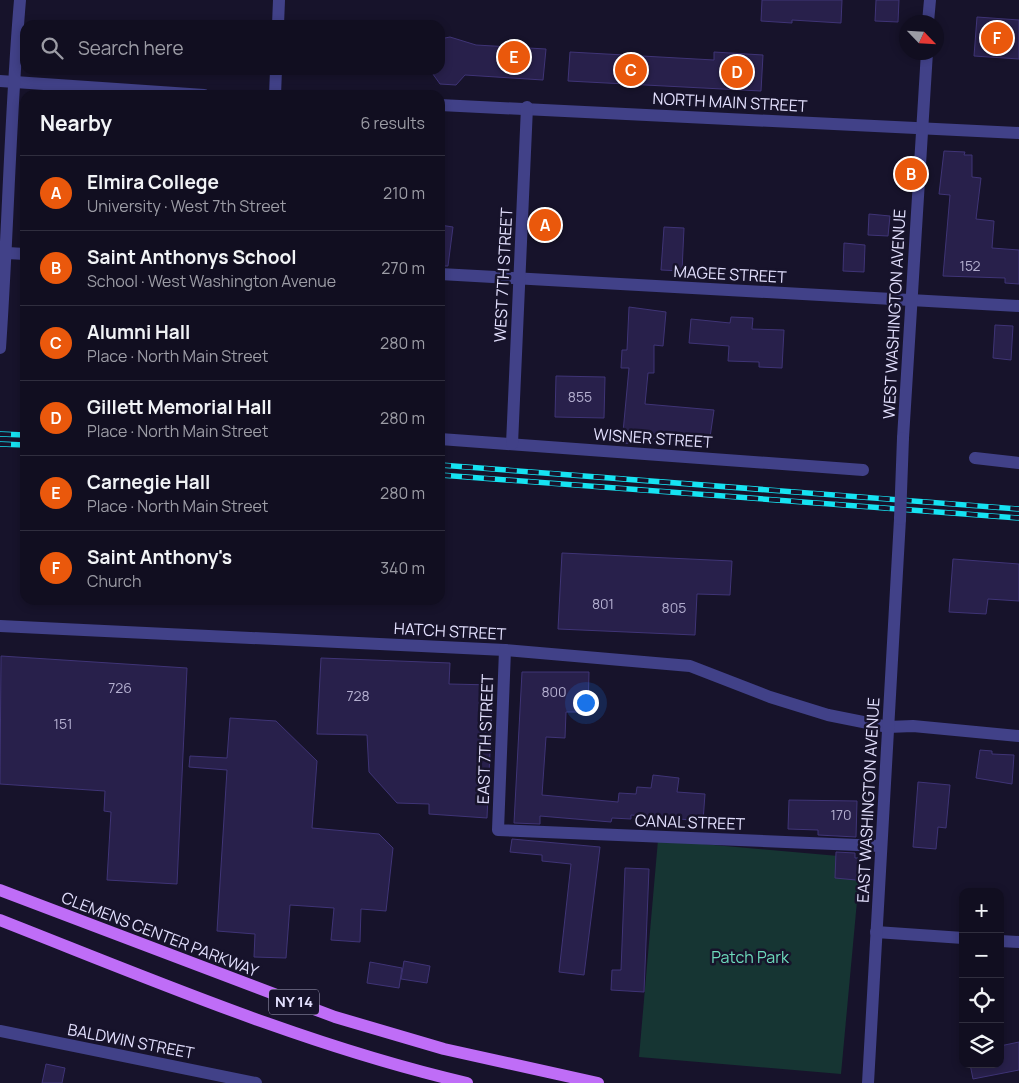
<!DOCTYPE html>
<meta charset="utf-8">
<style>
body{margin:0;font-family:Manrope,sans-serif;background:#1a1729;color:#f1f3f6}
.controls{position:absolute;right:15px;bottom:15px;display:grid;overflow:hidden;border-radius:10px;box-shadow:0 2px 8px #0003}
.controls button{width:45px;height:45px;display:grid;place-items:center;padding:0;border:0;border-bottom:1px solid #302e3e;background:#110e20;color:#f1f3f6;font:25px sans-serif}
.compass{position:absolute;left:899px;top:15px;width:45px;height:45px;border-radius:50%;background:#110e20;box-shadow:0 2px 8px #0003;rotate:115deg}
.you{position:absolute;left:585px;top:702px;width:18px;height:18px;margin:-12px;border:4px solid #fff;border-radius:50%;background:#1a73e8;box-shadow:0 0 0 8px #1a73e833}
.badge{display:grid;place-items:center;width:32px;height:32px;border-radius:50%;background:#ea580c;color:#fff;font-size:16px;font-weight:700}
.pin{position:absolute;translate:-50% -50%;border:2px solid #fff;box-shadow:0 1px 5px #0006}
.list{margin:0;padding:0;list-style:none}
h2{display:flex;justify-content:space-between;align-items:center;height:65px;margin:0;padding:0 20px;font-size:21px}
h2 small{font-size:16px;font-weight:400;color:#9c9ca5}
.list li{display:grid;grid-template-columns:32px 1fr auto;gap:15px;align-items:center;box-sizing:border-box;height:75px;padding:0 20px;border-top:1px solid #302e3e}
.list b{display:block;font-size:19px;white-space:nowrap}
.list p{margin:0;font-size:16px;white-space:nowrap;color:#9c9ca5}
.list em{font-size:16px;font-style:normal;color:#9c9ca5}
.icon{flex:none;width:28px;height:28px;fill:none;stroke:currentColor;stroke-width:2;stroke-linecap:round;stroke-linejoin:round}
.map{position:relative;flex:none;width:1019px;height:1083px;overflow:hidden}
.search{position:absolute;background:#110e20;box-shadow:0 2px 8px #0003;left:20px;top:20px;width:425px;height:55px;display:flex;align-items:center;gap:12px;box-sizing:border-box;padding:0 18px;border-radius:15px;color:#9c9ca5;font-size:19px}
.panel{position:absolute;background:#110e20;box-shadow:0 2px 8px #0003;left:20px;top:90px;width:425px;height:515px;border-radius:15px}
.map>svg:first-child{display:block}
.green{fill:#163533}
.building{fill:#28204b;stroke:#3f3476}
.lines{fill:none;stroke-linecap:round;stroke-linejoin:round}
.minor{stroke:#414188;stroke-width:12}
.major{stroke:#bf6df7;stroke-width:12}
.rail-casing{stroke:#16e3f2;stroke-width:5.5}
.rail{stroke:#17132b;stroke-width:4;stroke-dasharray:11;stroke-linecap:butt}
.minor-bridge{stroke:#414188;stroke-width:12}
.labels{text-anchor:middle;stroke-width:5;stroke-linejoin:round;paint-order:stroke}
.number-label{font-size:14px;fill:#b4afd0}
.shield{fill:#17132b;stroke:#a5a2be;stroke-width:1}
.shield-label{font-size:15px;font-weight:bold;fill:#e2dffd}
.street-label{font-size:16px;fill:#e2dffd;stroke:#17132b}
.park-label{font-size:16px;fill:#6ddbbc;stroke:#17132b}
</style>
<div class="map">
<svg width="1019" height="1083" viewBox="0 0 1019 1083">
<rect width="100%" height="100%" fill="#17132b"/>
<!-- green -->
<polygon class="green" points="658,840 861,858 841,1074 639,1057"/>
<!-- building -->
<g class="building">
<polygon points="762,0 842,0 841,23 792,20 792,23 761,21"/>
<polygon points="876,0 899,0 898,22 875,21"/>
<polygon points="977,17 1019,20 1019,59 974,56"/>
<polygon points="450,37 476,45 546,49 543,80 465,75 456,85 440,84 430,70 440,70 440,39"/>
<polygon points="570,52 714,60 714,52 763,55 761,91 568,81"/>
<polygon points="944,151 965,152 964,155 972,155 972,177 981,178 976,219 994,221 992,248 1019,250 1019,284 1005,283 1005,278 943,276 950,195 939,194"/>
<polygon points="869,214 890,216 888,236 868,235"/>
<polygon points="440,225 453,227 448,266 440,266"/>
<polygon points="664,227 684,228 682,271 661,270"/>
<polygon points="844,243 865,245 864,272 843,271"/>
<polygon points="629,307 666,312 663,346 654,345 654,373 648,373 645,404 714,410 709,444 678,439 678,441 642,438 642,444 622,443 629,368 621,368 622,350 627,350"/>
<polygon points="731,317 753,318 752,329 784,330 782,368 759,367 759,362 728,361 729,346 689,343 691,319 730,323"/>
<polygon points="995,325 1013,326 1011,360 993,358"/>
<polygon points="556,376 605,377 604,418 555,417"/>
<polygon points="562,553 732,561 730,595 697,594 695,635 558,629"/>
<polygon points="953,559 1019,564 1019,601 988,599 986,614 949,612"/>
<polygon points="1,656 187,668 177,884 107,880 111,812 104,811 105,791 0,784"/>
<polygon points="321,658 450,663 449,684 493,685 487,818 429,814 429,804 397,803 369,772 367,735 317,734"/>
<polygon points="522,672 589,672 588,712 566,712 565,738 546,737 542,795 618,802 619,793 636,794 637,787 651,788 653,775 679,778 677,792 705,794 703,821 631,815 631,819 612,818 611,822 540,816 540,824 514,823"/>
<polygon points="230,718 276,721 317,761 312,828 379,834 393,848 386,911 361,909 360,942 331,940 334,908 290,905 286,958 254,957 255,934 217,931 227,770 189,767 190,756 227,758"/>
<polygon points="980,750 992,751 992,754 1014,755 1012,784 976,778"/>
<polygon points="918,782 950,785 946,828 938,827 936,849 913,847"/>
<polygon points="789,800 857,801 856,837 818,835 818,830 788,829"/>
<polygon points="512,839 600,847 584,975 559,972 571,864 542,861 542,855 510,852"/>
<polygon points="836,852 855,853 855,858 858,858 856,880 835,878"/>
<polygon points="625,868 649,869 644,992 611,990 612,970 621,970"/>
<polygon points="404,961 430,966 427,983 401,979"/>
<polygon points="370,962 402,968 399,988 367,983"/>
<polygon points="1019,1042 1019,1070 973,1079 970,1064 1000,1064 1000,1046"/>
<polygon points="46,1064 65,1068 62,1083 42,1083"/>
</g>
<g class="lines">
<!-- minor -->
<g class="minor">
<polyline points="928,22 930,0"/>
<polyline points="278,25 279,0"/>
<polyline points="0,81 204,95"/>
<polyline points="275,95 276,70"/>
<polyline points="440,105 1019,133"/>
<polyline points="7,253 25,254"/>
<polyline points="440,274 1019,306"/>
<path d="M0 348C8 232 10 116 20 0"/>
<polyline points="903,438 927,52"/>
<polyline points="440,439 863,470"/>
<polyline points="512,444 527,107"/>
<polyline points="975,458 1019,463"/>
<polyline points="0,626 505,650 690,666 770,697 828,715 888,727 913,726 1019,736"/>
<polyline points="505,650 498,830 881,846"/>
<polyline points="876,932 963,938"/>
<polyline points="1000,941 1019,942"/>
<polyline points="0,1031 256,1083"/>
<polyline points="868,1083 900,519"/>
</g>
<!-- major -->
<g class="major">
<polyline points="0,890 335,1017 444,1049 598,1083"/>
<path d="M0 920C153 980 307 1046 467 1083"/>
</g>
<!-- rail casing -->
<g class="rail-casing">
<g id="rail">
<polyline points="0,434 25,435"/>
<polyline points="0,444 25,445"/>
<polyline points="440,465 1019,509"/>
<polyline points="440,475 1019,518"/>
</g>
</g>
<!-- rail -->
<use href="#rail" class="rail"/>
<!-- minor-bridge -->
<polyline class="minor-bridge" points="900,519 903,438"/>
</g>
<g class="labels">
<!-- number labels -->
<g class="number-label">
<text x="970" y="271">152</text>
<text x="580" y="402">855</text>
<text x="603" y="609">801</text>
<text x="674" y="613">805</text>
<text x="120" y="693">726</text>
<text x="554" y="697">800</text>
<text x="358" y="701">728</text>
<text x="63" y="729">151</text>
<text x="841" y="820">170</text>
</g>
<!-- shield labels -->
<rect class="shield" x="269" y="989.5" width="50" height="25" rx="4"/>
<g class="shield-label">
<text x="294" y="1007">NY 14</text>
</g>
<!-- street labels -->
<g class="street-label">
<text transform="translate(730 102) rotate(3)" y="6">NORTH MAIN STREET</text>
<text transform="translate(730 274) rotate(3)" y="6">MAGEE STREET</text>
<text transform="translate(503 275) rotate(-87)" y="6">WEST 7TH STREET</text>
<text transform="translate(894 314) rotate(-87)" y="6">WEST WASHINGTON AVENUE</text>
<text transform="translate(653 438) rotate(4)" y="6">WISNER STREET</text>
<text transform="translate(450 631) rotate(3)" y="6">HATCH STREET</text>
<text transform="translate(485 739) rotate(-88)" y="6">EAST 7TH STREET</text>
<text transform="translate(868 800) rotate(-87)" y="6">EAST WASHINGTON AVENUE</text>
<text transform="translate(690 822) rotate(2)" y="6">CANAL STREET</text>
<text transform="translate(160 934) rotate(21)" y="6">CLEMENS CENTER PARKWAY</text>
<text transform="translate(131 1041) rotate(11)" y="6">BALDWIN STREET</text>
</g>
<!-- park labels -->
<g class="park-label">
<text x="750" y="963">Patch Park</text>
</g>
</g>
</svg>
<div class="controls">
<button>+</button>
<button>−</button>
<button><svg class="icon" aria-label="locate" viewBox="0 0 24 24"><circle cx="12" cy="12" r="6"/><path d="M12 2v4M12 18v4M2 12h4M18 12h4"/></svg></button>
<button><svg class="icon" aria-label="layers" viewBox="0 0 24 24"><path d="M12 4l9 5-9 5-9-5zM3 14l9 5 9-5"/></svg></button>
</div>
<svg class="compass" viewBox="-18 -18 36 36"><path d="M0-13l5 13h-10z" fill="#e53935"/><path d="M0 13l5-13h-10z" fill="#9c9ca5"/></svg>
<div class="you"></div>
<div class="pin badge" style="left:545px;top:225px">A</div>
<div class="pin badge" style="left:911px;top:174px">B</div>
<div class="pin badge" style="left:631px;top:70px">C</div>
<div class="pin badge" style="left:737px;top:72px">D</div>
<div class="pin badge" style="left:514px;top:57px">E</div>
<div class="pin badge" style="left:997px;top:38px">F</div>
<div class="search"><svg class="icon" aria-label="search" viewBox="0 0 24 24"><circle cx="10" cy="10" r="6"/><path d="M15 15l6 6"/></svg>Search here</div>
<section class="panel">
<h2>Nearby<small>6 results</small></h2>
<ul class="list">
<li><span class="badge">A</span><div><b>Elmira College</b><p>University · West 7th Street</p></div><em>210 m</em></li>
<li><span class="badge">B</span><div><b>Saint Anthonys School</b><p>School · West Washington Avenue</p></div><em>270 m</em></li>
<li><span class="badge">C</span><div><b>Alumni Hall</b><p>Place · North Main Street</p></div><em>280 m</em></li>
<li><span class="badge">D</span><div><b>Gillett Memorial Hall</b><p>Place · North Main Street</p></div><em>280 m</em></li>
<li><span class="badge">E</span><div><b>Carnegie Hall</b><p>Place · North Main Street</p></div><em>280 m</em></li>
<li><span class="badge">F</span><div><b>Saint Anthony's</b><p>Church</p></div><em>340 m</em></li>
</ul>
</section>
</div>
